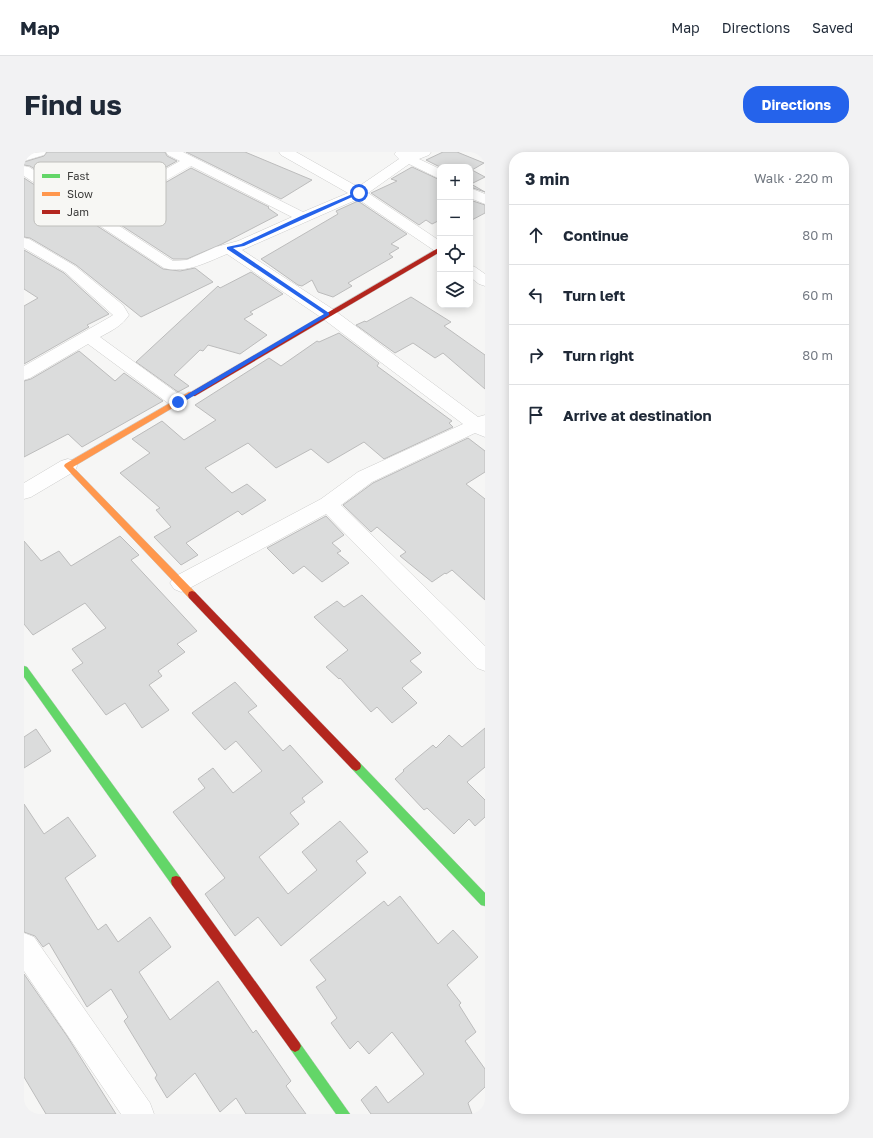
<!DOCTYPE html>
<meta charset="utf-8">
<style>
body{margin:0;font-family:"Golos Text",sans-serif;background:#f2f2f3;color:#1f2937}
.controls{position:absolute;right:12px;top:12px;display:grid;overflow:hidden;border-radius:8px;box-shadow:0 2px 10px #0003}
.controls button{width:36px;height:36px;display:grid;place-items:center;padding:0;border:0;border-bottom:1px solid #e0e1e3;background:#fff;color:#1f2937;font:20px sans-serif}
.stop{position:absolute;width:12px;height:12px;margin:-9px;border:3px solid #2563eb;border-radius:50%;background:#fff}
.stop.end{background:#2563eb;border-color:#fff;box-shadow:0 1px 4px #0008}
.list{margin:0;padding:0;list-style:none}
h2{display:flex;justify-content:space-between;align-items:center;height:52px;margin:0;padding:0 16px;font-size:17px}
h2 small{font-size:13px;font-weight:400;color:#747a83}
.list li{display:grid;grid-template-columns:26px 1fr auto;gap:12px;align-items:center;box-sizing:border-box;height:60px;padding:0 16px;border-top:1px solid #e0e1e3}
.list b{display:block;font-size:15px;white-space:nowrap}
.list em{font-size:13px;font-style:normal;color:#747a83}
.icon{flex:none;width:22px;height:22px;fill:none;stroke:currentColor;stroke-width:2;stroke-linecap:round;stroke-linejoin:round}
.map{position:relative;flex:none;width:461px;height:962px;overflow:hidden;border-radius:16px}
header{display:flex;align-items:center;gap:24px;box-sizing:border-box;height:56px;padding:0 20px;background:#fff;border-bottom:1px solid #e0e1e3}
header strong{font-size:19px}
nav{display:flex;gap:22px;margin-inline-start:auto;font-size:14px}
.intro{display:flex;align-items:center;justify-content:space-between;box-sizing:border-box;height:96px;padding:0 24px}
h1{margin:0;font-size:28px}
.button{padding:10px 18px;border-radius:16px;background:#2563eb;color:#fff;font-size:14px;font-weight:700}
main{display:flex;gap:24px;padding:0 24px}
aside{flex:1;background:#fff;border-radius:16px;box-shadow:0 2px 10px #0003}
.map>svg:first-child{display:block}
.building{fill:#dbdcdc;stroke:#bcbcbc}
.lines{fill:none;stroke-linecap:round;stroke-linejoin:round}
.street-casing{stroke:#cdcdcc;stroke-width:1}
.fast-casing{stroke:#cdcdcc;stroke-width:1}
.slow-casing{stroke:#cdcdcc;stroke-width:1}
.jam-casing{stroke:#cdcdcc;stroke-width:1}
.street{fill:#fefefe;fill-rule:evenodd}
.fast{fill:#63d668;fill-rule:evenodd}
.slow{fill:#ff974d;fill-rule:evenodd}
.jam{fill:#b3261e;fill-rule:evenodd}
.route{fill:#2563eb}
.key{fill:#f7f7f4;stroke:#bfbfbc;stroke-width:1}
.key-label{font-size:11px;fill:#3c3c3b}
</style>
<header>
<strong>Map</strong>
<nav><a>Map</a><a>Directions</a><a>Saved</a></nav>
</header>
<div class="intro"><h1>Find us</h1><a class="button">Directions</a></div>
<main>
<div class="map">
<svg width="461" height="962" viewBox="0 0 461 962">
<rect width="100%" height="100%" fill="#f6f6f5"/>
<!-- building -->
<g class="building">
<polygon points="23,0 141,0 143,4 153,9 70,55 6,14 0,13 0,10 20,4"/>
<polygon points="162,0 221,0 288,28 257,47"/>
<polygon points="419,0 433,0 460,11 448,18 461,25 447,32 461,40 446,35 446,15 416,15 402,8"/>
<polygon points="388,15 416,28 416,68 408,72 402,68 395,73 347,41 373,29 367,27"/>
<polygon points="167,16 245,55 244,56 254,63 198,92 163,107 149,107 83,64"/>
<polygon points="0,26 139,117 156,119 171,116 189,130 117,165 52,113 6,86 0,85"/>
<polygon points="446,48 461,53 461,61 446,69"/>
<polygon points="334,49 383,82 367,92 375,96 365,102 369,105 324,131 328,134 309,145 294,140 288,128 278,134 274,133 237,107 314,62 312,59"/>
<polygon points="0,98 40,121 85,162 63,173 65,175 0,212 0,154 14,146 0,137"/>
<polygon points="227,120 259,142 226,160 229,162 220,167 243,183 216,202 184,193 179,199 176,198 150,223 165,234 154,240 112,210 194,134 196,136"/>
<polygon points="387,145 427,170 420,174 461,203 461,237 419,201 411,206 389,191 371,201 332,173 341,169 342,170"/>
<polygon points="315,181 355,211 353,214 428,269 425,271 429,275 360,307 340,290 304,311 287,297 252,316 224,291 181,316 208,341 223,332 242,348 218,363 214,359 162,391 174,403 157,413 130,385 147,375 132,358 136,356 96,321 126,301 108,287 138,269 160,288 192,268 171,253 245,206 257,214 293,189 295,190"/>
<polygon points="55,199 91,229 100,221 139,249 58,295 44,282 0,305 0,229 7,227"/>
<polygon points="444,286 461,299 461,320 442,332 461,347 461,448 428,418 422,422 421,421 408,430 376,404 382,400 353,375 347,380 319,353 349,331"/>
<polygon points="302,364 320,383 308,391 317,399 313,401 325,411 298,430 280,414 269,422 243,396"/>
<polygon points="96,384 115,403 107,408 173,479 153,492 161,500 134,519 138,524 125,533 145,558 118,576 101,551 82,563 48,518 59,511 48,497 82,476 61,451 9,483 0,472 0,389 17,409 35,399 47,414"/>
<polygon points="338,443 397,501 386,509 398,520 378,536 393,551 368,571 353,555 347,560 316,526 315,527 302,515 324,498 290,465 313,449 320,455"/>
<polygon points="211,530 233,554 224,560 259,599 266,593 299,630 278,646 281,650 266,661 275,672 235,705 264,742 293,718 278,700 316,669 344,700 332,709 342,721 257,794 234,765 211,784 181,742 201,726 149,660 181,636 174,627 189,616 209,641 238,619 212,589 201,598 168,561"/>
<polygon points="461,576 461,615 443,630 461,648 461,665 451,674 445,667 430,682 403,656 400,658 371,627 380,619 379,618 409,593 412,596 425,583 438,595"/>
<polygon points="12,577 27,599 0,616 0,585"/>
<polygon points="0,652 20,682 44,665 72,704 41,726 74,778 82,772 94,790 126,765 147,795 115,820 146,868 194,829 229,881 232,878 267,929 262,934 282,962 222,962 212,946 196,960 171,921 143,946 131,926 133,923 100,869 104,865 87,837 63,855 25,791 19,795 11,784 0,780"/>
<polygon points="376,744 414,792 429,778 454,805 423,833 437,851 435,853 452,880 441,889 461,917 461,935 444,951 448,962 347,962 337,948 352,934 364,951 400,922 368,880 345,902 334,889 326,897 307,871 313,866 292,835 302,828 286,808 360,749 364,754"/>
<polygon points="0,822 43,884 92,962 22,962 0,925"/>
</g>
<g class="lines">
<!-- street casing -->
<g class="street-casing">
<g id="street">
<polygon points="22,0 20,3 0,9 0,1"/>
<path d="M142 0H159L279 60 324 41 257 3 255 0H272L334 35 375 7 370 2 372 0H407L405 3 395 7 416 17V27L385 12 344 41 416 89V101L411 99 334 47 218 98 310 158 454 265 461 263V285L451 281 348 330 317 353 461 494V519L453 516 302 362 164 437 157 440 150 437 146 431 150 425 297 347 334 320 439 272 298 166 203 102C183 110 162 122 140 116L0 24V14L5 15 70 57 156 9 144 3ZM167 14 268 65 214 89 192 95 163 108 149 109 80 64Z"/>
<polygon points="446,36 461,42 461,52 446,46"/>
<path d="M0 86 5 87 51 114 99 153 105 163C98 174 87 179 76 185L160 246 163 250 160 254 154 256 148 254 64 192 6 226 0 228V214L86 165 89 163 41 120 0 96Z"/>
<polygon points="446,113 451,115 461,122 461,134 455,132 446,125"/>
<polygon points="44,307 51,309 53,314 51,319 7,345 0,347 0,331 37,309"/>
<polygon points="0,781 10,785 126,951 130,962 97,962 0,819"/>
</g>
</g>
<!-- fast casing -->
<g class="fast-casing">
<g id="fast">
<polygon points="0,514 3,515 156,725 157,729 156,733 152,734 148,733 0,525"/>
<polygon points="332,609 336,611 461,741 461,754 457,753 328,617 327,614 328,611"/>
<polygon points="271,888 275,890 326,962 312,962 267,898 265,894 267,890"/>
</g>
</g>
<!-- slow casing -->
<g class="slow-casing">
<polygon id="slow" points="165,240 171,240 172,242 49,315 171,440 172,443 171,446 165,446 40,314 41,312"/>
</g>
<!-- jam casing -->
<g class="jam-casing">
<g id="jam">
<polygon points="416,95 416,100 171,244 165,244 164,242"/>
<polygon points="168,439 171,440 336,611 337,614 336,617 332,619 328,617 165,446 164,443 165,440"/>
<polygon points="152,724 156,725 275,890 277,894 275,898 271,900 267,898 148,733 147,729 148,725"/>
</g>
</g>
<!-- street -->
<use href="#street" class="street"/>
<!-- fast -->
<use href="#fast" class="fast"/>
<!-- slow -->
<use href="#slow" class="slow"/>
<!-- jam -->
<use href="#jam" class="jam"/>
</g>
<!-- route -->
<polygon class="route" points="333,40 337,41 220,94 209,96 305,161 305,163 156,252 152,252 152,249 300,162 203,97 203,95 217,92 277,64"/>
<!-- legend -->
<rect x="10" y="10" width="132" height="64" rx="6" class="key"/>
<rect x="18" y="22" width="18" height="4" fill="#63d668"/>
<rect x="18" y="40" width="18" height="4" fill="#ff974d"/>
<rect x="18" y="58" width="18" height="4" fill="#b3261e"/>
<g class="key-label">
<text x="43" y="28">Fast</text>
<text x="43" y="46">Slow</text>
<text x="43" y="64">Jam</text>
</g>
</svg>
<div class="controls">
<button>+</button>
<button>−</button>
<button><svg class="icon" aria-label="locate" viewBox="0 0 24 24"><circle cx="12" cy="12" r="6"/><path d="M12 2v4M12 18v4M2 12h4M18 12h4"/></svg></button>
<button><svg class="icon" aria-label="layers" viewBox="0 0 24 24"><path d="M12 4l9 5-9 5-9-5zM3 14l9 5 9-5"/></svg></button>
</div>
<div class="stop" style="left:335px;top:41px"></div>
<div class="stop end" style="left:154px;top:250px"></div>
</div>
<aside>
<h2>3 min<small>Walk · 220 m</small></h2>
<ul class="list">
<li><svg class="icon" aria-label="ahead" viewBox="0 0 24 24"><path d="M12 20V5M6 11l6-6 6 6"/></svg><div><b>Continue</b></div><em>80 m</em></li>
<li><svg class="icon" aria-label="left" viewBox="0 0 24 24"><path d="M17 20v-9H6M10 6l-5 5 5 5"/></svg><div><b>Turn left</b></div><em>60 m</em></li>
<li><svg class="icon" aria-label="right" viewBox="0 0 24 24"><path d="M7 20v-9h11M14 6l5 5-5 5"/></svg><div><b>Turn right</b></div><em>80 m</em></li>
<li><svg class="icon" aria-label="arrive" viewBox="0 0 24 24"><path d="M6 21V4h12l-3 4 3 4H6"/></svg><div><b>Arrive at destination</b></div></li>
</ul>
</aside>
</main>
